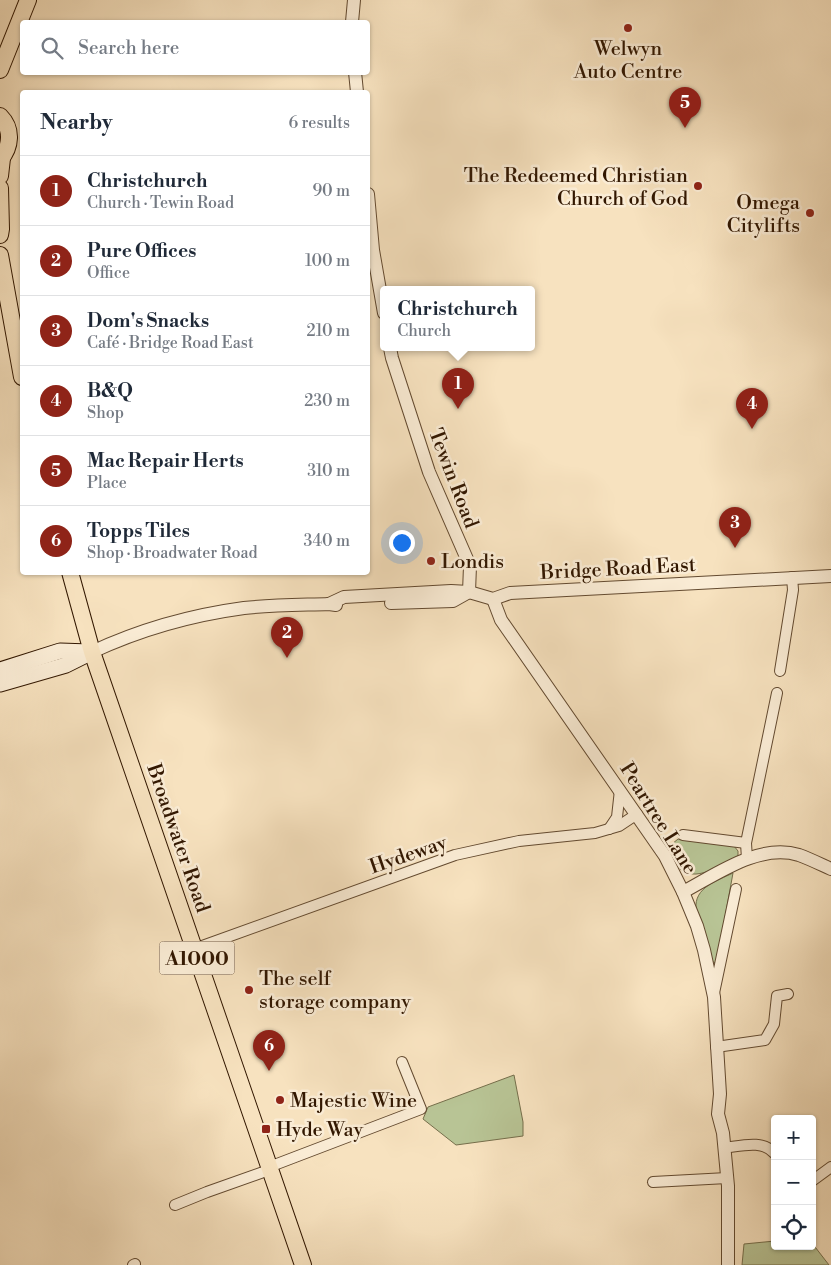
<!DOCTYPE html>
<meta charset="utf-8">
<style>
body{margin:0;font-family:"Libre Bodoni",serif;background:#f2f2f3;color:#1f2937}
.controls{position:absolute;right:15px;bottom:15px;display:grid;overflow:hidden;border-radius:5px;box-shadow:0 1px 4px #0004}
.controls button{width:45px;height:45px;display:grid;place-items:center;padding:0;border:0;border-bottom:1px solid #e0e1e3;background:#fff;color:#1f2937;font:25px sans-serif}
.you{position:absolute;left:401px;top:542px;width:18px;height:18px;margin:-12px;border:4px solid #fff;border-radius:50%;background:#1a73e8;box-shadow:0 0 0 8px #1a73e833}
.badge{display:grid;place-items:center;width:32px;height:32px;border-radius:50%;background:#8f2418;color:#fff;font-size:16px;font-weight:700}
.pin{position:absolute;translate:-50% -41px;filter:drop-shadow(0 1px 2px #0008)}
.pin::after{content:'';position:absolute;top:26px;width:18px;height:15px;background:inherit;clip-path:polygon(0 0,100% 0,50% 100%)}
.popup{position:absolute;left:380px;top:286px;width:155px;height:65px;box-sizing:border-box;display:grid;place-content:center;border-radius:5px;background:#fff;filter:drop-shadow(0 1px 4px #0005);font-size:16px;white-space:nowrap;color:#747a83}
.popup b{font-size:19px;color:#1f2937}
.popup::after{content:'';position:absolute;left:50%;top:100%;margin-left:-10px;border:10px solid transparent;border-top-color:#fff}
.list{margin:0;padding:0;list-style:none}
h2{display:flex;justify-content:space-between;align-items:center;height:65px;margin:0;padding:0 20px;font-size:21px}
h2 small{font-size:16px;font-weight:400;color:#747a83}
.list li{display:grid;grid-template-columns:32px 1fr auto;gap:15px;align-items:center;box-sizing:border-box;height:70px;padding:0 20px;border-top:1px solid #e0e1e3}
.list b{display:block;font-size:19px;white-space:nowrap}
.list p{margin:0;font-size:16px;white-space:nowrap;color:#747a83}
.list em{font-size:16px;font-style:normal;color:#747a83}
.icon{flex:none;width:28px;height:28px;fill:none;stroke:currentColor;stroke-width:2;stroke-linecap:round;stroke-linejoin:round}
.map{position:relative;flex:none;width:831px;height:1265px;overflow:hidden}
.search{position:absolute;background:#fff;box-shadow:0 1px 4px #0004;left:20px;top:20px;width:350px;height:55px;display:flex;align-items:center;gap:12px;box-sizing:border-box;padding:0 18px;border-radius:5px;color:#747a83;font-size:19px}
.panel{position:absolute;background:#fff;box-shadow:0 1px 4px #0004;left:20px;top:90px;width:350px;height:485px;border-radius:5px}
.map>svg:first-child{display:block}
.green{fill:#b8c495;stroke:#756e4b}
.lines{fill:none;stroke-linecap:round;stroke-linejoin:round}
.minor-casing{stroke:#634a30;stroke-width:12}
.tertiary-casing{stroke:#634a30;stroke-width:14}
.secondary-casing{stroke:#321701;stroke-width:17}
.primary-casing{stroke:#321701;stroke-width:18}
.minor{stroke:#faecd5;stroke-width:10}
.tertiary{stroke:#faecd5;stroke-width:12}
.secondary{stroke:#faecd5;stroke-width:15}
.primary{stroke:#f7e2bf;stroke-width:16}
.poi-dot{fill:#8f2418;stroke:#faecd5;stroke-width:2}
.labels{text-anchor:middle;stroke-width:5;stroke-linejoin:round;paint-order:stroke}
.shield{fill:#faecd5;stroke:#6e5741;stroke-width:1}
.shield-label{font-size:19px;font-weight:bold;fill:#321701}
.poi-label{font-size:20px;fill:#321701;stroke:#faecd5;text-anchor:start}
.street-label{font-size:20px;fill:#321701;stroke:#faecd5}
</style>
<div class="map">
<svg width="831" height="1265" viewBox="0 0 831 1265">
<rect width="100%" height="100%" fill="#f7e2bf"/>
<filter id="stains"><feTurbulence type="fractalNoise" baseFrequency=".004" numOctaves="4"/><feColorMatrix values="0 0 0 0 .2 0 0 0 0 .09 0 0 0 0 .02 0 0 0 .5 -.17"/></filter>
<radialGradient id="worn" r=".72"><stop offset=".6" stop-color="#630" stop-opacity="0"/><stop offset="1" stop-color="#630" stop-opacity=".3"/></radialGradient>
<!-- green -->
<g class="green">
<path d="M678 839 734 846 738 851V856C721 864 695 885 678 867 675 863 673 857 670 852L672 844Z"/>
<path d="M733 873 717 961 715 963 712 961 696 909C694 887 717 881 733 873Z"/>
<polygon points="514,1075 523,1122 523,1136 456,1145 423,1119 428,1107"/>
<polygon points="775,1241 775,1246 812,1246 812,1243 829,1265 742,1265 744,1244"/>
</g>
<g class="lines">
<!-- minor casing -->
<g class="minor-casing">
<g id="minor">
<polyline points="780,671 793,590 792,577"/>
<polyline points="609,829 617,817 620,790"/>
<polyline points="683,835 746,843"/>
<polyline points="747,859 746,843 777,693"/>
<polyline points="194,949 455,855 519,841 595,833 619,826 637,814"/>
<polyline points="714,993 736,889"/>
<polyline points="716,1047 765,1040 774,1024 777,996 788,994"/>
<path d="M724 1148C741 1146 763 1139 775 1154"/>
<polyline points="269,1167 421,1109 402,1062"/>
<polyline points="812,1181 831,1167"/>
<polyline points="653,1182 727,1178"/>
<polyline points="175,1205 207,1192 269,1170"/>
<polyline points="133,1265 135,1264"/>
</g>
</g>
<!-- tertiary casing -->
<g class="tertiary-casing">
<g id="tertiary">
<polyline points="352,22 354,0"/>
<polyline points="355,72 357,92"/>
<polyline points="368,194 373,250 384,313"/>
<polyline points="390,348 392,358 429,472 470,566 469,592"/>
<polyline points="493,599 501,620 665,856 683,892 697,926 704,950 714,997 720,1094 718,1114 723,1133 728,1186 728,1265"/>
<polyline points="391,603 453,601 469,592"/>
<polyline points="329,604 344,597 451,591 469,592 493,599 510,593 831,576"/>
<path d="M92 652C139 630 192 615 244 608 272 605 300 605 329 604L336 605"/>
<path d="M683 892C717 874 759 843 799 855 810 859 820 864 831 869"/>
</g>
</g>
<!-- secondary casing -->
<g class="secondary-casing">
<g id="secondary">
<polyline points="0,670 60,651 90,652"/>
<polyline points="0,684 66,665 92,652"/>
</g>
</g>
<!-- primary casing -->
<g class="primary-casing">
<g id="primary">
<polyline points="0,70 28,0"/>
<path d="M0 116C13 129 11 147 0 160"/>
<polyline points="0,176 2,158"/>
<polyline points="0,188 1,229 0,235"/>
<polyline points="0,255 22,377"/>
<polyline points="70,572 92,652 303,1265"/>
</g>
</g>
<!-- minor -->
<use href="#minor" class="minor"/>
<!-- tertiary -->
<use href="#tertiary" class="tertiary"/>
<!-- secondary -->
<use href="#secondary" class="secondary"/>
<!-- primary -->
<use href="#primary" class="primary"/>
</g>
<!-- markers -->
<g class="poi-dot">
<circle cx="628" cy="28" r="5"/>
<circle cx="698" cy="186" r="5"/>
<circle cx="810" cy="213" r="5"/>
<circle cx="431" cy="561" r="5"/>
<circle cx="249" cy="990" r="5"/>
<circle cx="280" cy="1100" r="5"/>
<rect x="261" y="1124" width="10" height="10" rx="2.5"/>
</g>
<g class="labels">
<!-- shield labels -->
<rect class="shield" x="159.5" y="941.5" width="75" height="33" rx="4"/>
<g class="shield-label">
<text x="197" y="965">A1000</text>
</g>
<!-- poi labels -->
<g class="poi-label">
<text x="628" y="55" text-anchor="middle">Welwyn<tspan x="628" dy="23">Auto Centre</tspan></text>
<text x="688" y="182" text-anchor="end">The Redeemed Christian<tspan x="688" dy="23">Church of God</tspan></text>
<text x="800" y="209" text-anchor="end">Omega<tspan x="800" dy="23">Citylifts</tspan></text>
<text x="441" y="568">Londis</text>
<text x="259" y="985">The self<tspan x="259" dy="23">storage company</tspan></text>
<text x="290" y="1107">Majestic Wine</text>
<text x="276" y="1136">Hyde Way</text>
</g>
<!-- street labels -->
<g class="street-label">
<text transform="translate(454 478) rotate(69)" y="7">Tewin Road</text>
<text transform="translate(618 568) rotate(-3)" y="7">Bridge Road East</text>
<text transform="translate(659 818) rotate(58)" y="7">Peartree Lane</text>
<text transform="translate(179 838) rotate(71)" y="7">Broadwater Road</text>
<text transform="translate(408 854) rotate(-19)" y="7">Hydeway</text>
</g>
</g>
<rect width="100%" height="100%" filter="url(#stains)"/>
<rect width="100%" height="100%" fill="url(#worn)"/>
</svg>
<div class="controls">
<button>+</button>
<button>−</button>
<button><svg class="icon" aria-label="locate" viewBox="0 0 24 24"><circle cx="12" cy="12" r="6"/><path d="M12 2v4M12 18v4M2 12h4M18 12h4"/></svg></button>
</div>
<div class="you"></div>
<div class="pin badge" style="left:458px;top:409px">1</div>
<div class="popup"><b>Christchurch</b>Church</div>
<div class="pin badge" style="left:287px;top:658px">2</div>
<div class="pin badge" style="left:735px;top:548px">3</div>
<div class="pin badge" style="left:752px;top:429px">4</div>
<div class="pin badge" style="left:685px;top:128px">5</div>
<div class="pin badge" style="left:269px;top:1071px">6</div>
<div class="search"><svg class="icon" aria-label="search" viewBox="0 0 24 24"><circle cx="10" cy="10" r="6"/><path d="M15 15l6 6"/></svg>Search here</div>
<section class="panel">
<h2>Nearby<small>6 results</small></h2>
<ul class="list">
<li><span class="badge">1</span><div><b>Christchurch</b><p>Church · Tewin Road</p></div><em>90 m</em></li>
<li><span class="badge">2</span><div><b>Pure Offices</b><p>Office</p></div><em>100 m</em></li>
<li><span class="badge">3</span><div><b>Dom's Snacks</b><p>Café · Bridge Road East</p></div><em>210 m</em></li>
<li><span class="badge">4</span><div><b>B&amp;Q</b><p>Shop</p></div><em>230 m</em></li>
<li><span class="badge">5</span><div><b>Mac Repair Herts</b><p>Place</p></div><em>310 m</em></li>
<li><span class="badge">6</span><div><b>Topps Tiles</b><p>Shop · Broadwater Road</p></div><em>340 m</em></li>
</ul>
</section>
</div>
